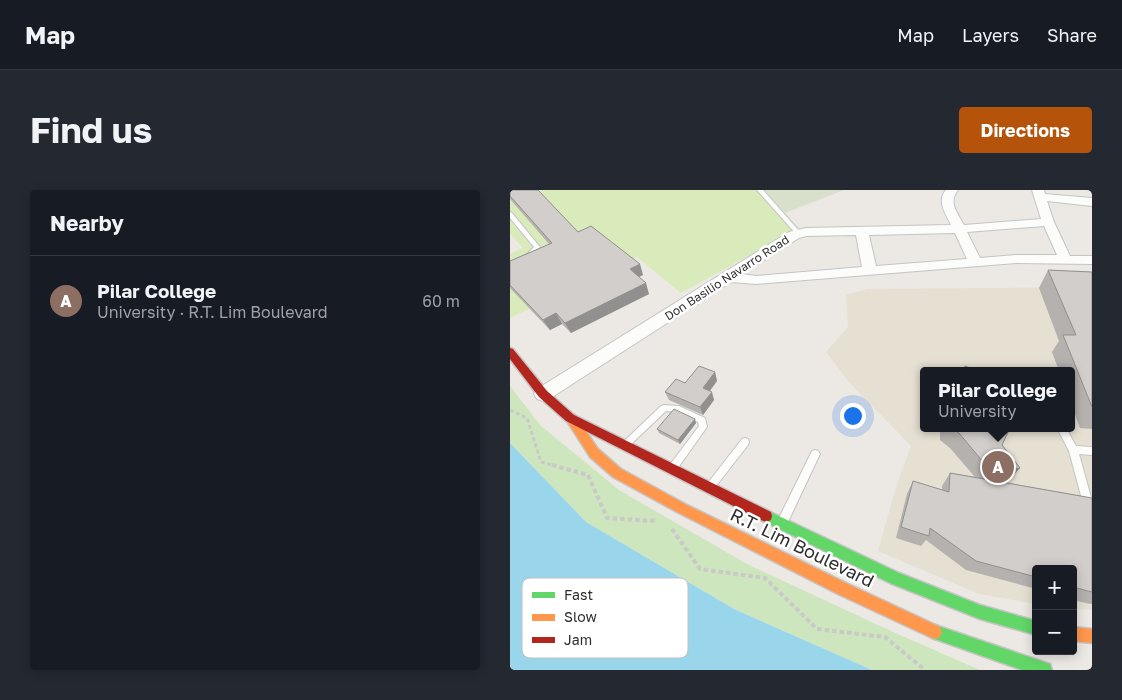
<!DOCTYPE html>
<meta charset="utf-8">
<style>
body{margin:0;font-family:"Golos Text",sans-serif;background:#242831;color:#f1f3f6}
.controls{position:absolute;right:15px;bottom:15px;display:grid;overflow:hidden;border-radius:5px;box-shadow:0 2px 12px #0003}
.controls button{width:45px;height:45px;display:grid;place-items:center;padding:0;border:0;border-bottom:1px solid #363941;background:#171b24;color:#f1f3f6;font:25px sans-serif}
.you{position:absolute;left:342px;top:225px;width:18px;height:18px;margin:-12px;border:4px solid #fff;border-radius:50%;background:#1a73e8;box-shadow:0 0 0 8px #1a73e833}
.badge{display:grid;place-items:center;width:32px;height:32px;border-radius:50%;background:#b45309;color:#fff;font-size:16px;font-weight:700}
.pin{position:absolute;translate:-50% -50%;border:2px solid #fff;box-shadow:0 1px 5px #0006}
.popup{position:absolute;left:410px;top:177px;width:155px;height:65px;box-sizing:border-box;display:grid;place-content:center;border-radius:5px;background:#171b24;filter:drop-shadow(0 1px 4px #0005);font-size:16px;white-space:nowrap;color:#9ea1a6}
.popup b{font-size:19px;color:#f1f3f6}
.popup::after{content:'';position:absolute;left:50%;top:100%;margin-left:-10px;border:10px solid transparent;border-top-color:#171b24}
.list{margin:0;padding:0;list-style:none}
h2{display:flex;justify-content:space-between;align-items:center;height:65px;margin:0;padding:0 20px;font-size:21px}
h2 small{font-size:16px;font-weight:400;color:#9ea1a6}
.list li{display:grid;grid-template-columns:32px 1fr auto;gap:15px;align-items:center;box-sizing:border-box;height:90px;padding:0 20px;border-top:1px solid #363941}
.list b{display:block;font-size:19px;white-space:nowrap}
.list p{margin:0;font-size:16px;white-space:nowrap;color:#9ea1a6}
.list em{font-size:16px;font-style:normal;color:#9ea1a6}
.map{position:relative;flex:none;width:582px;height:480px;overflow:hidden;border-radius:5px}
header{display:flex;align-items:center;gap:30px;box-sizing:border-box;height:70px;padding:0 25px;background:#171b24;border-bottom:1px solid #363941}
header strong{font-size:24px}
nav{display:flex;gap:28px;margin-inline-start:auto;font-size:18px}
.intro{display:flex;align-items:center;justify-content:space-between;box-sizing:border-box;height:120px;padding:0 30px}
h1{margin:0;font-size:35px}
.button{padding:12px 22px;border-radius:5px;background:#b45309;color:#fff;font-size:18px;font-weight:700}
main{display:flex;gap:30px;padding:0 30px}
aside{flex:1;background:#171b24;border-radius:5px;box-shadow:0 2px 12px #0003}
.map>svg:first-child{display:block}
.education{fill:#e6e0d3;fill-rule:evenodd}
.green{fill:#cee6be}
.cemetery{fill:#d8e0cc}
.pitch{fill:#d9eabb}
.water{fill:#99d6ec}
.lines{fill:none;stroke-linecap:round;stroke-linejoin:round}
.lane-casing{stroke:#c5c4c5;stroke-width:2}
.street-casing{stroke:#c5c4c5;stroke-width:2}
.fast-casing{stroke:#c5c4c5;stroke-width:3}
.slow-casing{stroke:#c5c4c5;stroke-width:3}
.jam-casing{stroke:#c5c4c5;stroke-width:3}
.path-far1{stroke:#c9c9c8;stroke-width:3;stroke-dasharray:4 2.5;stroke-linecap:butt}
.path{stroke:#c9c9c8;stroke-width:4;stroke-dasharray:4.5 3;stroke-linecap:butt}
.lane{fill:#fcfcfb;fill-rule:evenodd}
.street{fill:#fcfcfb;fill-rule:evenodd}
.fast{fill:#63d668;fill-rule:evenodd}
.slow{fill:#ff974d;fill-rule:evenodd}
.jam{fill:#b3261e;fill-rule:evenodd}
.wall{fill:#b4b1af}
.shaded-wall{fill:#92908e}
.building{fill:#d1cecb;stroke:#92908e}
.labels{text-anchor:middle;stroke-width:5;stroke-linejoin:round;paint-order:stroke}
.far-street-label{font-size:12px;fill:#2e2e2e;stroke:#fff}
.near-street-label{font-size:18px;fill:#2e2e2e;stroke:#fff}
.key{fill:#fff;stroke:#c0c0c0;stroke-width:1}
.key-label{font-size:14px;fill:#2e2e2e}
</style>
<header>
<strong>Map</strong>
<nav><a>Map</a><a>Layers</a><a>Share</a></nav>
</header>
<div class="intro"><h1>Find us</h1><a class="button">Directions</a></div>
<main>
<aside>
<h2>Nearby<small></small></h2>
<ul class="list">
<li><span class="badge" style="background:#8d6e63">A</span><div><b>Pilar College</b><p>University · R.T. Lim Boulevard</p></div><em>60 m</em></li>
</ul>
</aside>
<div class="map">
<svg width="582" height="480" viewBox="0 0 582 480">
<rect width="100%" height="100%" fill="#ece8e4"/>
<!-- education -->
<path class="education" d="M582 97V420L563 419V379H526V414L469 404 368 361 386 297 401 256 338 191 316 162 338 137 336 105 358 99ZM414 181H562V238H414Z"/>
<!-- green -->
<polygon class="green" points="0,196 30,235 109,300 237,374 383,442 470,480 362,480 224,419 76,332 0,253"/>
<!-- cemetery -->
<polygon class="cemetery" points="254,0 334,0 275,23"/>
<!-- pitch -->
<polygon class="pitch" points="0,0 254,0 289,38 171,103 127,67 0,128 0,64 13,58 0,44"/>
<!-- water -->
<polygon class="water" points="0,253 76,332 224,419 362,480 0,480"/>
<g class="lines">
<!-- lane casing -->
<g class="lane-casing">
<g id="lane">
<polygon points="247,0 253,0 291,43 291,45 287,45"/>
<polygon points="0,22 2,23 30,57 22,67 0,76 0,72 17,64 24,57 0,28"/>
<polygon points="154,215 169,216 195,228 197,237 165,282 162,283 159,282 157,279 159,276 189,236 188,232 168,222 156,221 117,258 114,259 111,258 110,255 151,216"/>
<polygon points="547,238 556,238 566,256 582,257 582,265 569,264 582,311 582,333 578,331 577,328 559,261"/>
<polygon points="235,248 238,249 239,252 238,255 203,300 200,301 197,300 195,297 197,294 232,249"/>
<polygon points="305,260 308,261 310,264 277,334 273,336 269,334 268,331 269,328 302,261"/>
</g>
</g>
<!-- street casing -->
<g class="street-casing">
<path id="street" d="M436 0H448C438 13 447 22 454 35L531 29 522 0H534L535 4 582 8V16L537 11 544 32 560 66H582V74L506 73 246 94 221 92 39 209 33 211 27 209 24 204 27 199 279 42 296 38 441 35C436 24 426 11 436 0ZM534 36 547 65H506L470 68 457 42ZM445 43 457 69 366 76 359 45ZM346 45 352 77 246 86 232 84 289 48 296 46Z"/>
</g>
<!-- fast casing -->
<g class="fast-casing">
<g id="fast">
<polygon points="256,320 389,383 470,415 526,431 526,445 470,429 380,393 251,330 250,326 251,322"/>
<polygon points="425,435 534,472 540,474 542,480 512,480 425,449 420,447 418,442 420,437"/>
</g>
</g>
<!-- slow casing -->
<g class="slow-casing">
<g id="slow">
<polygon points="61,224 65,225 88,259 111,279 175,314 338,394 430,437 432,442 430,447 425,449 420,447 328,404 167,322 103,287 80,267 55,228 57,225"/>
<polygon points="563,437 582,439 582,453 563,451"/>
</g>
</g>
<!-- jam casing -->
<g class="jam-casing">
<polygon id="jam" points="0,158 3,159 37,201 64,225 261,322 262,326 261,330 256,332 251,330 56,231 29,207 0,169"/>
</g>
<!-- path-far1 -->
<polyline class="path-far1" points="0,220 17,228 31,272 46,276"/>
<!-- path -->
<g class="path">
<polyline points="42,275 78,285 97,328 147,331"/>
<polyline points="162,339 190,379 255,388 307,439 375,447 415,480"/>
</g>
<!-- lane -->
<use href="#lane" class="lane"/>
<!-- street -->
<use href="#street" class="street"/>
<!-- fast -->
<use href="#fast" class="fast"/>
<!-- slow -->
<use href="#slow" class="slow"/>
<!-- jam -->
<use href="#jam" class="jam"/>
</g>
<!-- wall -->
<g class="wall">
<polygon points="0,0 68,42 133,85 129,87 139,104 61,143 52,134 40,140 0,98 0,71 39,54 0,9"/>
<polygon points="538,80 582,82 582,239 570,238 562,216 562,181 549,181 542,162 549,151 529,98"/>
<polygon points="205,182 207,191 200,201 204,210 193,225 159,210 155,202 175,193"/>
<polygon points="186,233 170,254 149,243 147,239"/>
<polygon points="430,238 500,238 492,255 510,278 498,291 493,292 582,308 582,414 580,414 563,410 563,379 526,379 526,399 456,380 416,350 411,356 386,348 397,304 403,291 432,300 432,296 440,283 465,287 440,258 430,250"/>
</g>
<!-- shaded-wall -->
<g class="shaded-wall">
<polygon points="130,74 133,85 124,89 120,79"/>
<polygon points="136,93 139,104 61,143 55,133"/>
<polygon points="46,123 52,134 40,140 33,130"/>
<polygon points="205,182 207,191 195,207 193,198"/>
<polygon points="202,202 204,210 193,225 190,217"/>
<polygon points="185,229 186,233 170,254 168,250"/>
<polygon points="510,278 498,291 473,297 483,284"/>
</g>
<!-- building -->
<g class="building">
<polygon points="0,0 28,0 68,42 81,36 130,74 120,79 136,93 55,133 46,123 33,130 0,95 0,71 42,53 0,6"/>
<polygon points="538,80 582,82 582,217 553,145 566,145"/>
<polygon points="189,176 205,182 193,198 202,202 190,217 155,202 166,189 175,193"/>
<polygon points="455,176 468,181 454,181"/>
<polygon points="164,219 185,229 168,250 147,239"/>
<polygon points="442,238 500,238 492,255 510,278 483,284 449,243"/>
<polygon points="440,283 582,308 582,402 563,397 563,379 526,379 526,387 466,371 420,338 419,346 391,337 403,291 439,302"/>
</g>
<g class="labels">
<!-- far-street labels -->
<g class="far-street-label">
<text transform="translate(217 88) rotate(-33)" y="4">Don Basilio Navarro Road</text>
</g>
<!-- near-street labels -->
<g class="near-street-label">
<text transform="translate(292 358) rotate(26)" y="6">R.T. Lim Boulevard</text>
</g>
</g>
<!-- legend -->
<rect x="12" y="388" width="166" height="80" rx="8" class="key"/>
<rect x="22" y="402" width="23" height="6" fill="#63d668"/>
<rect x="22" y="424" width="23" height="7" fill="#ff974d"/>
<rect x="22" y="447" width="23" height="6" fill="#b3261e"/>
<g class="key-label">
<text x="54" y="410">Fast</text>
<text x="54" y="432">Slow</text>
<text x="54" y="455">Jam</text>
</g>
</svg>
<div class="controls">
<button>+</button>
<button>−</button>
</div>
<div class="you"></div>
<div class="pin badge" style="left:488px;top:277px;background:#8d6e63">A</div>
<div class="popup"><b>Pilar College</b>University</div>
</div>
</main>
